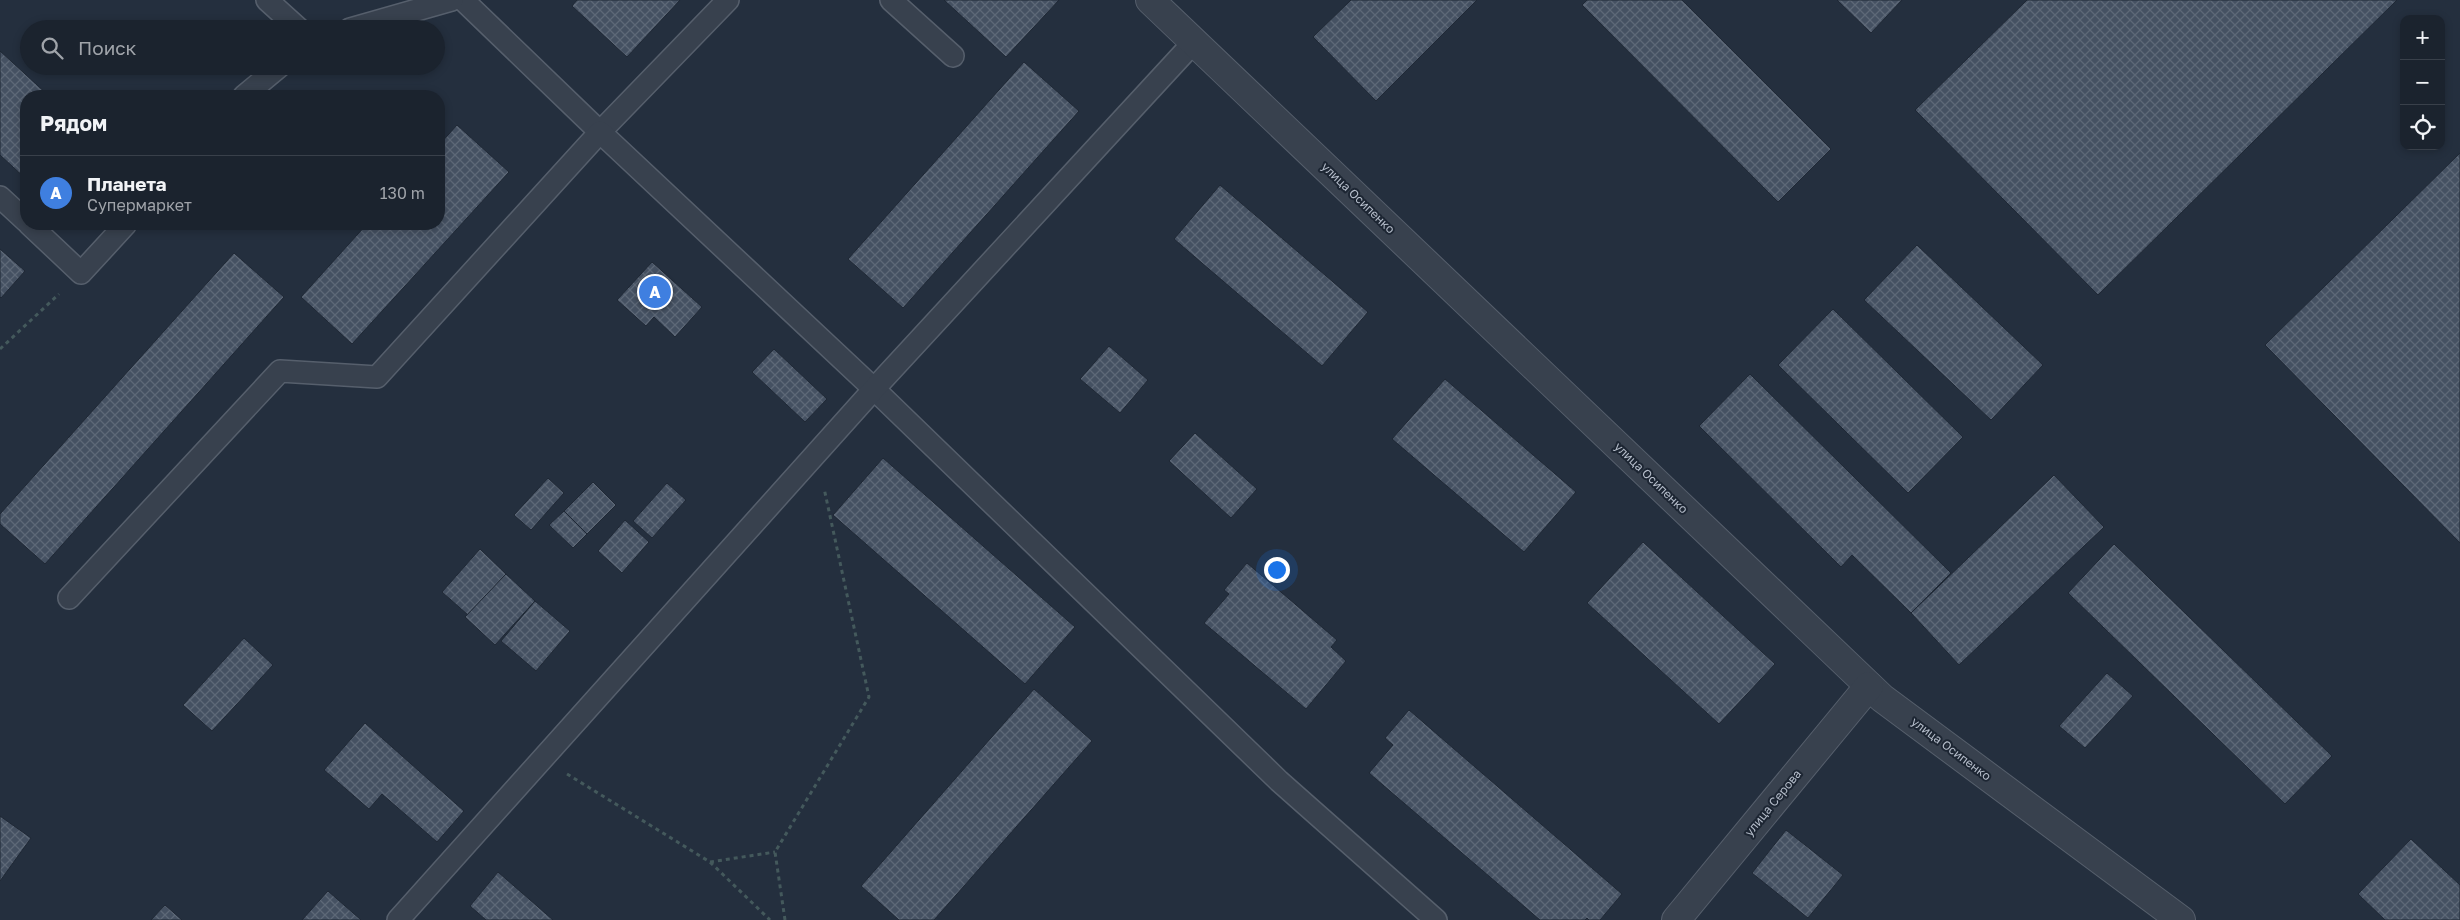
<!DOCTYPE html>
<html lang="ru">
<meta charset="utf-8">
<style>
body{margin:0;font-family:"Golos Text",sans-serif;background:#242b36;color:#f1f3f6}
.controls{position:absolute;right:15px;top:15px;display:grid;overflow:hidden;border-radius:10px;box-shadow:0 2px 8px #0003}
.controls button{width:45px;height:45px;display:grid;place-items:center;padding:0;border:0;border-bottom:1px solid #39404a;background:#1b232e;color:#f1f3f6;font:25px sans-serif}
.you{position:absolute;left:1276px;top:569px;width:18px;height:18px;margin:-12px;border:4px solid #fff;border-radius:50%;background:#1a73e8;box-shadow:0 0 0 8px #1a73e833}
.badge{display:grid;place-items:center;width:32px;height:32px;border-radius:50%;background:#8ab4f8;color:#fff;font-size:16px;font-weight:700}
.pin{position:absolute;translate:-50% -50%;border:2px solid #fff;box-shadow:0 1px 5px #0006}
.list{margin:0;padding:0;list-style:none}
h2{display:flex;justify-content:space-between;align-items:center;height:65px;margin:0;padding:0 20px;font-size:21px}
h2 small{font-size:16px;font-weight:400;color:#a0a4aa}
.list li{display:grid;grid-template-columns:32px 1fr auto;gap:15px;align-items:center;box-sizing:border-box;height:75px;padding:0 20px;border-top:1px solid #39404a}
.list b{display:block;font-size:19px;white-space:nowrap}
.list p{margin:0;font-size:16px;white-space:nowrap;color:#a0a4aa}
.list em{font-size:16px;font-style:normal;color:#a0a4aa}
.icon{flex:none;width:28px;height:28px;fill:none;stroke:currentColor;stroke-width:2;stroke-linecap:round;stroke-linejoin:round}
.map{position:relative;flex:none;width:2460px;height:920px;overflow:hidden}
.search{position:absolute;background:#1b232e;box-shadow:0 2px 8px #0003;left:20px;top:20px;width:425px;height:55px;display:flex;align-items:center;gap:12px;box-sizing:border-box;padding:0 18px;border-radius:28px;color:#a0a4aa;font-size:19px}
.panel{position:absolute;background:#1b232e;box-shadow:0 2px 8px #0003;left:20px;top:90px;width:425px;height:140px;border-radius:20px}
.map>svg:first-child{display:block}
.building{fill:url(#building-cross-hatch);stroke:#1f2835}
.lines{fill:none;stroke-linecap:round;stroke-linejoin:round}
.lane-casing{stroke:#565f6c;stroke-width:24}
.street-casing{stroke:#565f6c;stroke-width:30}
.path{stroke:#44595c;stroke-width:3;stroke-dasharray:4 4;stroke-linecap:butt}
.lane{stroke:#38414e;stroke-width:21}
.street{stroke:#38414e;stroke-width:28}
.labels{text-anchor:middle;stroke-width:4;stroke-linejoin:round;paint-order:stroke}
.street-label{font-size:12px;fill:#b4bcc9;stroke:#1d2633}
</style>
<div class="map">
<svg width="2460" height="920" viewBox="0 0 2460 920">
<defs>
<pattern id="building-cross-hatch" width="8" height="8" patternUnits="userSpaceOnUse" patternTransform="scale(1.25)"><rect width="8" height="8" fill="#455162"/><path d="M0 0l8 8M0 8l8-8" fill="none" stroke="#5d6877"/></pattern>
</defs>
<rect width="100%" height="100%" fill="#242f3e"/>
<!-- building -->
<g class="building">
<polygon points="577,0 680,0 627,57 572,6"/>
<polygon points="944,0 1059,0 1006,57"/>
<polygon points="1351,0 1477,0 1376,101 1313,37"/>
<polygon points="1587,0 1682,0 1831,149 1778,202 1582,5"/>
<polygon points="1837,0 1902,0 1871,33"/>
<polygon points="2027,0 2397,0 2098,295 1915,110"/>
<polygon points="0,51 49,96 26,96 26,179 0,155"/>
<polygon points="1024,62 1079,111 903,308 848,259"/>
<polygon points="457,125 509,172 352,344 301,297 367,224 439,224 439,145"/>
<polygon points="2460,153 2460,543 2265,345"/>
<polygon points="1220,185 1368,312 1322,366 1174,239"/>
<polygon points="1917,245 2043,365 1991,420 1864,300"/>
<polygon points="0,249 25,271 1,298 0,297"/>
<polygon points="234,253 284,297 45,564 0,524 0,514"/>
<polygon points="652,262 702,307 675,337 654,317 646,326 617,300"/>
<polygon points="1833,309 1963,437 1908,493 1778,365"/>
<polygon points="1109,346 1148,380 1120,413 1080,379"/>
<polygon points="774,349 827,399 805,422 752,372"/>
<polygon points="1750,374 1951,573 1911,613 1852,555 1841,567 1699,426"/>
<polygon points="1445,379 1576,492 1524,552 1392,439"/>
<polygon points="1195,433 1257,489 1231,518 1169,461"/>
<polygon points="883,458 1075,627 1025,684 833,515"/>
<polygon points="2054,475 2104,527 1959,665 1911,613"/>
<polygon points="548,478 564,493 531,530 514,515"/>
<polygon points="593,482 616,505 587,534 564,511"/>
<polygon points="667,483 686,500 652,538 633,521"/>
<polygon points="564,511 587,534 573,548 549,525"/>
<polygon points="625,520 649,542 622,573 598,551"/>
<polygon points="1643,542 1775,664 1719,724 1587,603"/>
<polygon points="2114,544 2332,756 2285,804 2068,593"/>
<polygon points="480,549 506,574 468,615 442,592"/>
<polygon points="1247,563 1337,640 1331,647 1346,661 1306,709 1204,623 1229,594 1224,590"/>
<polygon points="506,574 535,601 495,645 465,617"/>
<polygon points="535,601 570,631 536,671 501,641"/>
<polygon points="244,638 273,665 212,731 183,705"/>
<polygon points="2107,673 2133,696 2085,748 2059,726"/>
<polygon points="1034,689 1092,741 934,920 899,920 861,886"/>
<polygon points="1409,710 1622,894 1600,920 1589,920 1587,918 1585,920 1540,920 1369,773 1393,745 1385,738"/>
<polygon points="365,723 464,811 437,842 382,794 369,809 324,770"/>
<polygon points="0,816 31,838 0,881"/>
<polygon points="1786,830 1843,875 1808,918 1752,873"/>
<polygon points="2411,839 2460,885 2460,920 2385,920 2358,894"/>
<polygon points="498,872 553,920 486,920 470,906"/>
<polygon points="328,891 361,920 302,920"/>
<polygon points="165,905 182,920 151,920"/>
</g>
<g class="lines">
<!-- lane casing -->
<g class="lane-casing">
<g id="lane">
<polyline points="267,0 299,29"/>
<polyline points="463,0 600,132 728,0"/>
<polyline points="891,0 953,56"/>
<polyline points="350,29 452,0"/>
<polyline points="244,96 280,66"/>
<polyline points="0,197 26,221"/>
<polyline points="29,224 81,273 126,224"/>
<polyline points="69,598 280,371 377,377 600,132 874,389 1279,781 1436,920"/>
<polyline points="398,920 874,389 1194,42"/>
</g>
</g>
<!-- street casing -->
<g class="street-casing">
<g id="street">
<polyline points="1150,0 1882,698 2181,920"/>
<polyline points="1676,920 1869,686"/>
</g>
</g>
<!-- path -->
<g class="path">
<polyline points="0,349 59,294"/>
<polyline points="567,774 710,862 770,920"/>
<polyline points="710,862 775,852"/>
<polyline points="785,920 775,852 869,697 824,488"/>
</g>
<!-- lane -->
<use href="#lane" class="lane"/>
<!-- street -->
<use href="#street" class="street"/>
</g>
<g class="labels">
<!-- street labels -->
<g class="street-label">
<text transform="translate(1358 198) rotate(44)" y="4">улица Осипенко</text>
<text transform="translate(1651 478) rotate(44)" y="4">улица Осипенко</text>
<text transform="translate(1951 749) rotate(37)" y="4">улица Осипенко</text>
<text transform="translate(1773 803) rotate(-51)" y="4">улица Серова</text>
</g>
</g>
</svg>
<div class="controls">
<button>+</button>
<button>−</button>
<button><svg class="icon" aria-label="locate" viewBox="0 0 24 24"><circle cx="12" cy="12" r="6"/><path d="M12 2v4M12 18v4M2 12h4M18 12h4"/></svg></button>
</div>
<div class="you"></div>
<div class="pin badge" style="left:655px;top:292px;background:#3f7fe0">A</div>
<div class="search"><svg class="icon" aria-label="search" viewBox="0 0 24 24"><circle cx="10" cy="10" r="6"/><path d="M15 15l6 6"/></svg>Поиск</div>
<section class="panel">
<h2>Рядом<small></small></h2>
<ul class="list">
<li><span class="badge" style="background:#3f7fe0">A</span><div><b>Планета</b><p>Супермаркет</p></div><em>130 m</em></li>
</ul>
</section>
</div>
